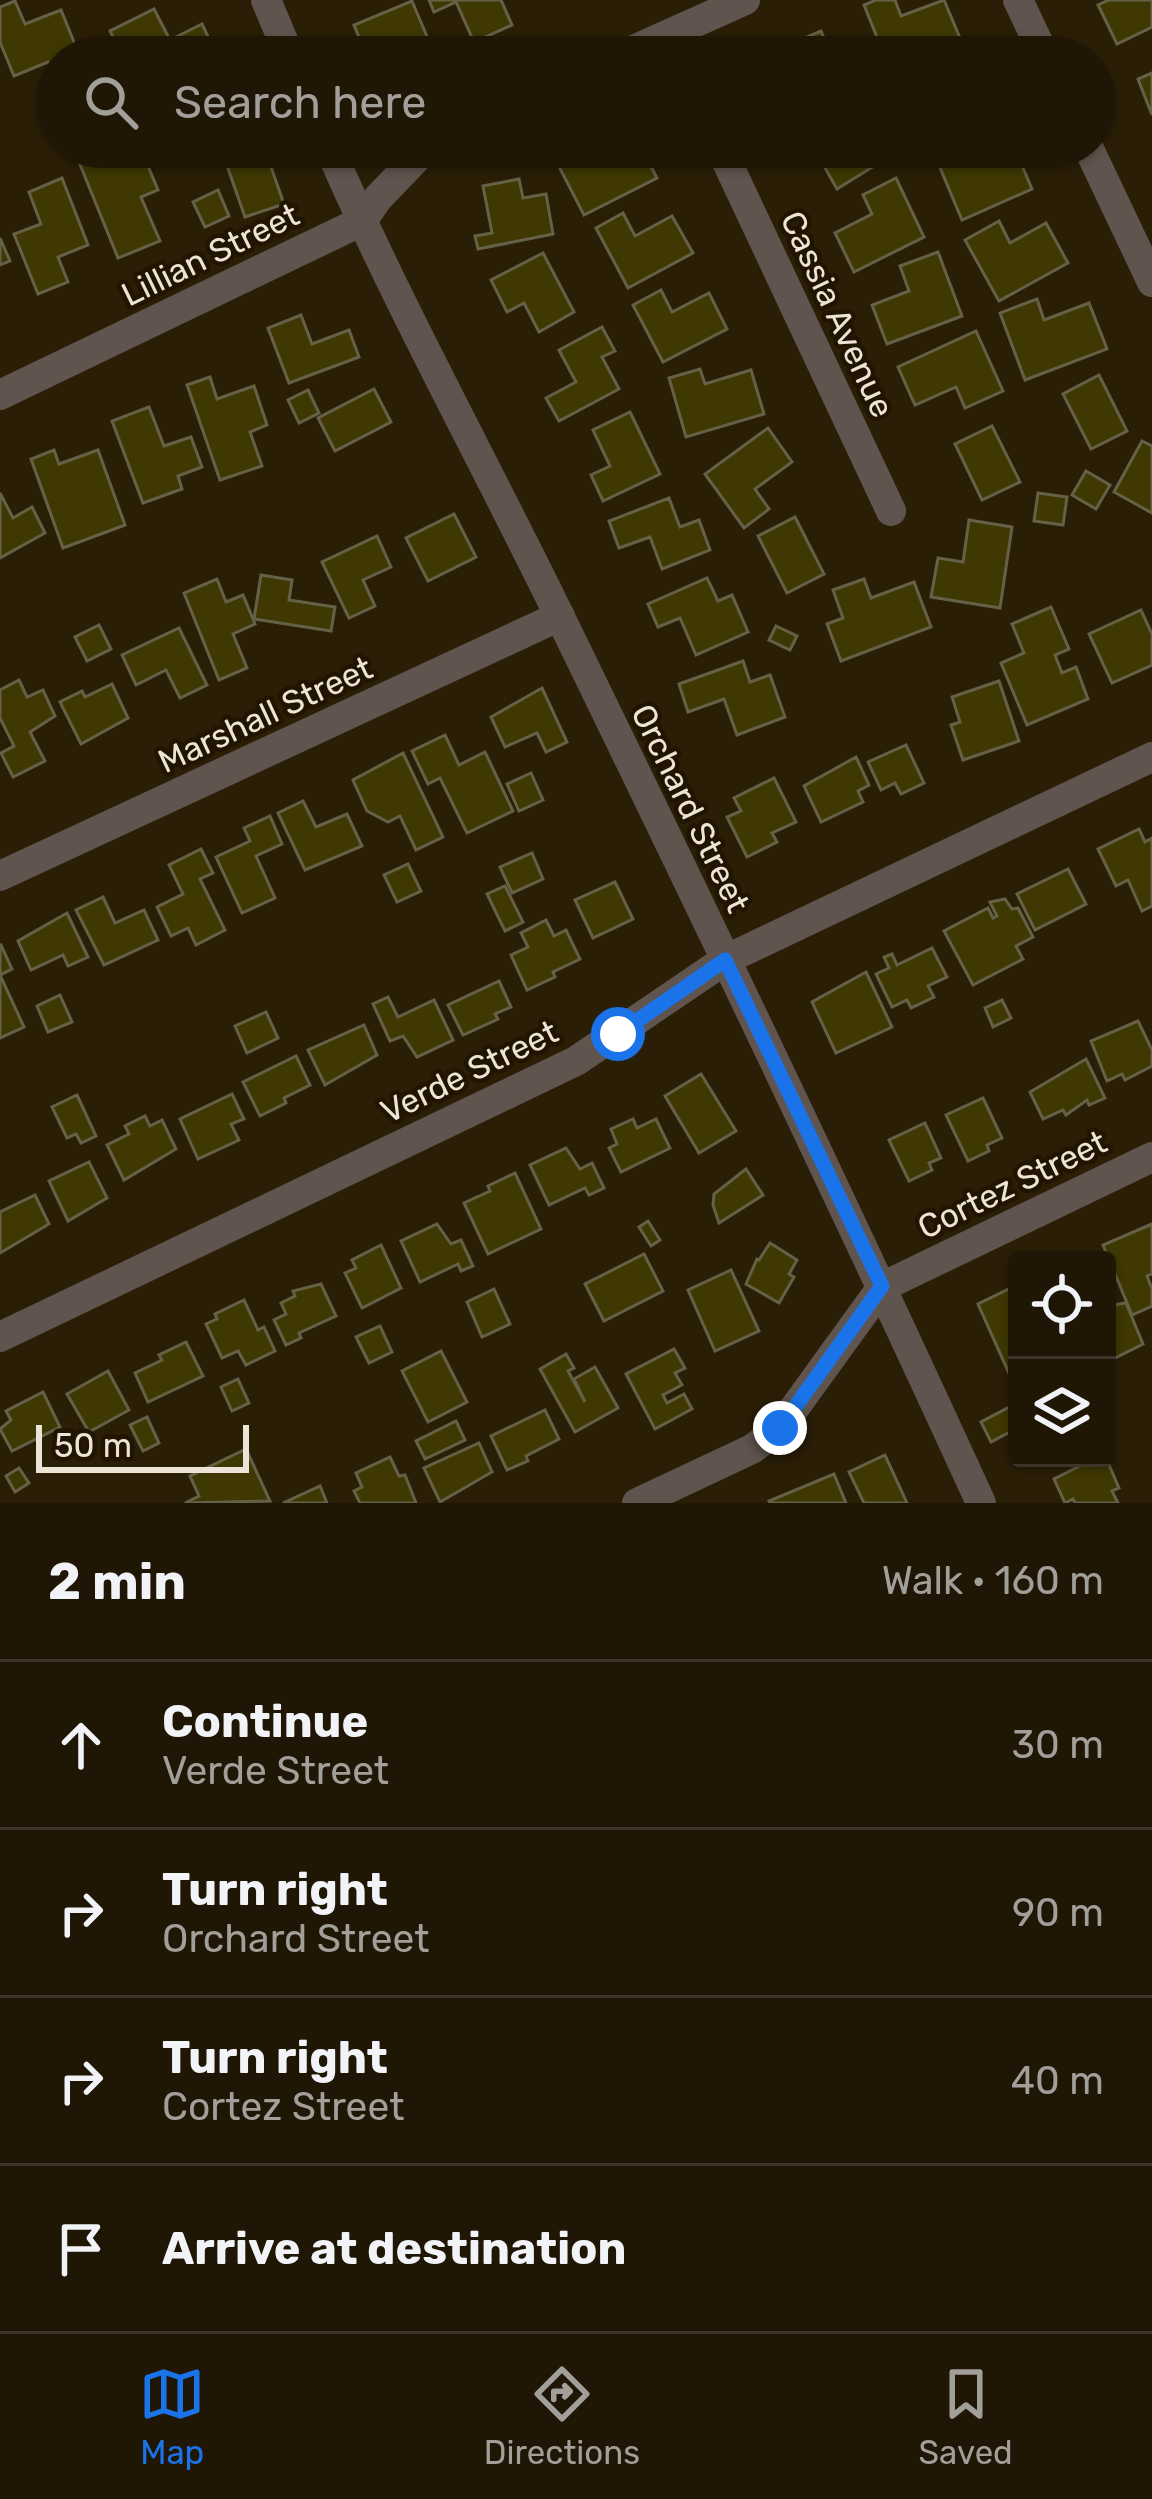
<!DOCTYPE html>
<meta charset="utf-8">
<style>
body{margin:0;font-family:Rubik,sans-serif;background:#281f0f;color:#f1f3f6}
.controls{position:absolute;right:36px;bottom:36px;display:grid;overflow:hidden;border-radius:12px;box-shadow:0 3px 9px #0004}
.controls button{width:108px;height:108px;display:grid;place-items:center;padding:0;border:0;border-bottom:3px solid #3d3527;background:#201605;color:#f1f3f6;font:60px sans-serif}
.scale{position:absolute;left:36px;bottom:30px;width:213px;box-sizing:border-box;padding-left:12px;border:6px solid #ede4d7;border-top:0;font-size:33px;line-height:42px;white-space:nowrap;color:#ede4d7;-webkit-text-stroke:9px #211401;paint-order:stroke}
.stop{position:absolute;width:36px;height:36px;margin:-27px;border:9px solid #1a73e8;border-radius:50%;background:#fff}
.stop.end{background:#1a73e8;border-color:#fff;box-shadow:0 3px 12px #0008}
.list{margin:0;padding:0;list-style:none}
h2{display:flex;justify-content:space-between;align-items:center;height:156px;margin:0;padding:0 48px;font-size:51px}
h2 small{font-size:39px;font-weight:400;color:#a29f9a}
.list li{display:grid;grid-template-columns:78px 1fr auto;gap:36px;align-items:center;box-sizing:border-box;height:168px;padding:0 48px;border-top:3px solid #3d3527}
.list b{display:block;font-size:45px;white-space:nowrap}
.list p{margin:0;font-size:39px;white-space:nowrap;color:#a29f9a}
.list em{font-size:39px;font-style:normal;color:#a29f9a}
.icon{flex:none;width:66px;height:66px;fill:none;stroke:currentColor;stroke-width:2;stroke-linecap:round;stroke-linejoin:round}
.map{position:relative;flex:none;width:1152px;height:1503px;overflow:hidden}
.search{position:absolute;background:#201605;box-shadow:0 3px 9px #0004;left:36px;right:36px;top:36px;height:132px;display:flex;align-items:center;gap:30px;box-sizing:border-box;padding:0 42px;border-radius:66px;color:#a29f9a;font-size:45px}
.sheet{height:828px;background:#201605}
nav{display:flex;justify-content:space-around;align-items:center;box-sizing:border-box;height:168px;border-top:3px solid #3d3527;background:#201605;font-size:33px;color:#a29f9a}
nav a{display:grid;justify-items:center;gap:6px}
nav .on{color:#1a73e8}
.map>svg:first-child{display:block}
.building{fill:#3f3803;stroke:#646146;stroke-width:3}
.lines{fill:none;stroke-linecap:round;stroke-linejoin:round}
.street{stroke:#60554e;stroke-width:30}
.route{stroke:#1a73e8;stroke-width:15}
.labels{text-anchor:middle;stroke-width:9;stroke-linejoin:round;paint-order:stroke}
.street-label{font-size:33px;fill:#ede4d7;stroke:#211401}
</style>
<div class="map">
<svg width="1152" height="1503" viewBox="0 0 1152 1503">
<rect width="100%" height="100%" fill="#2b1e07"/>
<!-- building -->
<g class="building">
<polygon points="429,0 501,0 512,25 474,42 456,2 434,12"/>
<polygon points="876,0 895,0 901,16 944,0 960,38 914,57 885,57 864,5"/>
<polygon points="1109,0 1152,0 1152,27 1117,44 1098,5"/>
<polygon points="15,1 25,24 61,10 80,57 57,57 57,75 54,76 48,62 14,76 0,42 0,7"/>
<polygon points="412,1 428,39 408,48 411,57 367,57 354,25"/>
<polygon points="154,9 170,40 202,24 214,49 199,57 143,57 137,45 121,53 110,31"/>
<polygon points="821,31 832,57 801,57 795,42"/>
<polygon points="1152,73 1152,115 1138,79"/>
<polygon points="115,147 140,147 158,190 141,197 160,241 118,258 79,162"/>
<polygon points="164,147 201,147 171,162"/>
<polygon points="264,147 284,204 245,217 225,160"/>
<polygon points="574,147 592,147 599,161 627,147 641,147 657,178 584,215 554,157"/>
<polygon points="824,147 887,147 892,155 837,189 816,152"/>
<polygon points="964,147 972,165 1014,147 1032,189 962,220 936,158"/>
<polygon points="62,178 88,245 58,257 68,282 38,294 14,234 41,224 29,192"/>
<polygon points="896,178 924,237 854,272 835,233 872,214 863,195"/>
<polygon points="519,179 523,198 546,194 553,234 478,249 475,236 492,233 483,186"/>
<polygon points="218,190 229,216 205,227 193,202"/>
<polygon points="623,213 635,236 672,216 693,253 628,288 596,228"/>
<polygon points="999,221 1010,243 1046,223 1068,263 999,301 965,240"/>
<polygon points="0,238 10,261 0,265"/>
<polygon points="938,252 962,316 887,344 872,305 909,291 900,266"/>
<polygon points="543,253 574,312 539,332 524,303 507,312 491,280"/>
<polygon points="661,290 672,312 709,293 727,329 663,362 633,305"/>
<polygon points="1037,299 1044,320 1089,303 1107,349 1025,380 1000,313"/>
<polygon points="301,315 312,344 349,330 359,357 289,383 268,328"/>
<polygon points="602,327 615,351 602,357 619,389 559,421 546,398 576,382 559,350"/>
<polygon points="976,331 1003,391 965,408 956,387 915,405 898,367"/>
<polygon points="700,369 705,384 751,370 764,414 686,437 669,378"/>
<polygon points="1099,375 1127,431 1091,449 1063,394"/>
<polygon points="210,377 217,399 254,386 267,425 250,432 262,466 220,480 187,385"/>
<polygon points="374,389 391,422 335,451 318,418"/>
<polygon points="308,390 319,413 299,423 288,400"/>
<polygon points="149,407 164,446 191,437 202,467 178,476 182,489 143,503 112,421"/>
<polygon points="630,412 660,474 603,501 591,475 610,466 593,430"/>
<polygon points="992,426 1020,482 982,500 955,444"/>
<polygon points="768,428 792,462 755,489 769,509 744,528 705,474"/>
<polygon points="1142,441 1152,446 1152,513 1114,492"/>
<polygon points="54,450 59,464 98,450 125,525 63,548 31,459"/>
<polygon points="1086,471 1110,485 1096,509 1072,495"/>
<polygon points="0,493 13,518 32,507 45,533 0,558"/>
<polygon points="1038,493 1067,497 1063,525 1034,521"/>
<polygon points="669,498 680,527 699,520 710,550 662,569 650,537 619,548 609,521"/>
<polygon points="454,514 476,557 428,581 406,538"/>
<polygon points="795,517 824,574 787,593 758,536"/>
<polygon points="969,520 1012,527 1000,608 931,597 938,558 963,562"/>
<polygon points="377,536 391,567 363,580 375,606 349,618 322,562"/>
<polygon points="261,575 292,580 289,600 335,607 331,631 254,619"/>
<polygon points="707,578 718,601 732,595 748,632 696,655 680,618 658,627 648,604"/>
<polygon points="217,579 226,602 243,595 255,624 233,634 247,668 219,680 184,593"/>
<polygon points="864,579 871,598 914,582 931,627 841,661 827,624 843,618 833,590"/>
<polygon points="1051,607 1069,649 1055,655 1062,673 1076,667 1088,699 1027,725 1001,663 1024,653 1012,624"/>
<polygon points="1141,610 1152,634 1152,665 1112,683 1089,634"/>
<polygon points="99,625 111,649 87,661 75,637"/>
<polygon points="776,626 797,636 790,650 769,640"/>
<polygon points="179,628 207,685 180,698 166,670 136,685 122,655"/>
<polygon points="743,661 750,682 770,675 785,717 737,735 724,699 688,712 679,684"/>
<polygon points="19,680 27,697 43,690 55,716 30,732 45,761 13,777 1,753 14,746 0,718 0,690"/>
<polygon points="999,681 1019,741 963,760 951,725 960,722 952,697"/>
<polygon points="112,684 128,718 81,744 60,702 82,691 85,697"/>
<polygon points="542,688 567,742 546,752 537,733 505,747 491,717"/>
<polygon points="445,735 459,765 485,752 513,811 467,833 440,778 428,784 412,751"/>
<polygon points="906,745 924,783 901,794 895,783 881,790 868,762"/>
<polygon points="403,753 443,837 416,850 400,816 388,822 367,811 353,780"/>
<polygon points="856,757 869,785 858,791 863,802 821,822 804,786"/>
<polygon points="531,773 543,800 519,811 507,784"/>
<polygon points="774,778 796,822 772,833 777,842 747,857 727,817 741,811 734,798"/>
<polygon points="303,801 316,827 347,814 362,846 305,870 278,813"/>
<polygon points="270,816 282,844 256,856 275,898 242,913 216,857 250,841 244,828"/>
<polygon points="1139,829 1145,842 1152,838 1152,906 1142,911 1128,880 1116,886 1098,849"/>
<polygon points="201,849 213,873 200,879 225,930 196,945 188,928 171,936 157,907 183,894 169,865"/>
<polygon points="532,853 543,879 512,893 500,867"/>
<polygon points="408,864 421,891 397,902 384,875"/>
<polygon points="1068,869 1086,904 1035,930 1017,894"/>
<polygon points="615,882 633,919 593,938 575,900"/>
<polygon points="505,886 523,922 505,931 487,894"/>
<polygon points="103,897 115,923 144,910 158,940 104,965 76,910"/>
<polygon points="1005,899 1012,909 1018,908 1033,937 1016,946 1023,959 973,985 944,931 988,908 993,918 997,916 990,902"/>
<polygon points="67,913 88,957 68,966 63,955 31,970 18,941"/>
<polygon points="546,920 554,936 566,930 580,959 553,972 555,977 527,990 511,955 528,947 521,933"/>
<polygon points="1,945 12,969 0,975 0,946"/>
<polygon points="932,948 947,977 928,986 934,997 911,1008 907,1000 892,1007 876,974 889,968 884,957 892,954 897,965"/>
<polygon points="866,972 892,1027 836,1053 812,1002"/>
<polygon points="0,975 24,1027 0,1038"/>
<polygon points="499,981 511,1007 495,1014 498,1019 463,1035 448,1005"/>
<polygon points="60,995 72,1022 48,1032 37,1006"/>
<polygon points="388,997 398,1017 434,1000 453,1040 417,1057 403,1036 390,1041 373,1004"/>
<polygon points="1002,1000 1011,1018 993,1027 985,1008"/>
<polygon points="266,1012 278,1038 247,1053 235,1026"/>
<polygon points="1138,1021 1152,1050 1152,1066 1125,1080 1122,1074 1107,1081 1091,1041"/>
<polygon points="364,1025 377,1055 325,1085 308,1050"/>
<polygon points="296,1056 310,1085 284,1098 286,1103 260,1116 243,1082"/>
<polygon points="1086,1059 1105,1098 1089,1105 1087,1100 1066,1115 1063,1110 1043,1119 1030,1092"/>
<polygon points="701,1074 736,1131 699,1153 665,1096"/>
<polygon points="232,1094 244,1119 231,1124 239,1140 198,1159 180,1119"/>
<polygon points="77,1095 96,1136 81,1143 76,1134 67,1138 52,1107"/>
<polygon points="983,1098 1002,1138 987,1145 989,1151 968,1161 946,1115"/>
<polygon points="145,1116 150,1126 162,1120 176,1149 124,1180 107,1145 129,1134 125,1126"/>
<polygon points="633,1119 637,1128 656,1119 670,1148 621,1172 609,1148 617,1144 611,1129"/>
<polygon points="925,1123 941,1158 929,1163 932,1170 909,1181 889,1140"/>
<polygon points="566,1148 580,1169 592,1163 604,1188 589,1195 585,1188 549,1205 530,1165"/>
<polygon points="89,1162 107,1198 68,1221 49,1181"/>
<polygon points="746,1169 763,1195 719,1223 713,1205 714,1194"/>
<polygon points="515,1173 541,1229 488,1254 464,1203 490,1191 488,1186"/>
<polygon points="35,1195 49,1224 0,1253 0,1212"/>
<polygon points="648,1221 660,1240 651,1246 639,1227"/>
<polygon points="437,1224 451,1244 461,1240 473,1266 461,1271 458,1264 420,1282 401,1241"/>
<polygon points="1152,1224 1152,1274 1147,1276 1152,1289 1152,1306 1132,1315 1103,1245"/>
<polygon points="770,1243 797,1260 789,1274 794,1277 779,1303 746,1284 757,1259 759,1260"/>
<polygon points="381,1245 401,1288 362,1308 345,1273 356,1268 352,1260"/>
<polygon points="644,1254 663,1291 604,1321 585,1284"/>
<polygon points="731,1270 759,1331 715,1351 688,1290"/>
<polygon points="321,1284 336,1316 299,1333 301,1338 286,1345 274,1320 286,1314 281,1303 295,1296 293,1291"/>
<polygon points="1017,1285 1017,1378 1012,1380 978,1304"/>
<polygon points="494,1289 510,1324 482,1337 467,1302"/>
<polygon points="244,1300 258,1330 264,1327 275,1351 246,1365 238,1351 222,1358 206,1324 217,1319 215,1314"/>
<polygon points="1126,1303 1143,1344 1107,1362 1107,1306"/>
<polygon points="380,1326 392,1352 369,1363 356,1337"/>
<polygon points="186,1342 203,1376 148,1402 135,1373 162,1360 159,1355"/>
<polygon points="674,1349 685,1368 675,1373 682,1385 663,1395 667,1403 684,1394 692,1409 655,1429 626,1374"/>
<polygon points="441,1351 467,1402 428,1422 402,1371"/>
<polygon points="566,1354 574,1368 568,1371 585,1402 574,1379 595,1367 618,1408 575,1432 540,1369"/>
<polygon points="108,1371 129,1410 89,1432 67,1394"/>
<polygon points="238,1379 249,1403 232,1411 221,1387"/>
<polygon points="43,1392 60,1427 12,1451 0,1429 11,1420 6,1411"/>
<polygon points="1017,1403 1017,1428 991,1442 981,1422"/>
<polygon points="545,1410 559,1439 526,1456 528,1461 507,1470 491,1436"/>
<polygon points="147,1417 159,1443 143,1451 130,1425"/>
<polygon points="456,1421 465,1440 425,1459 416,1441"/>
<polygon points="479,1443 492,1472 440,1502 424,1468"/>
<polygon points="246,1449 270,1501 185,1503 199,1496 190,1476"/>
<polygon points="885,1455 907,1503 864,1503 849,1472"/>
<polygon points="390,1457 399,1476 405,1475 416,1503 360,1503 354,1491 362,1487 356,1473"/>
<polygon points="1096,1458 1106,1458 1119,1488 1112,1491 1118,1503 1075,1503 1073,1499 1065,1503 1054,1479"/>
<polygon points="19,1468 29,1483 15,1492 6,1476"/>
<polygon points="834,1474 846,1503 770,1503 769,1501"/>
<polygon points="320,1486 327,1503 283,1503"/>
</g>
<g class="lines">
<!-- street -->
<g class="street">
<polyline points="266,0 290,57"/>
<polyline points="1018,0 1045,57"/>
<polyline points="618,57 745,0"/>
<path d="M329 147C399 308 484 461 561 619 704 912 845 1206 981 1503"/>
<polyline points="720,147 891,511"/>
<polyline points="1088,147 1152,282"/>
<polyline points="0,395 362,221 378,198 427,147"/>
<polyline points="0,876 560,616"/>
<polyline points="0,1337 576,1061 725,960 1152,757"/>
<polyline points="637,1503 752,1449 780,1428 882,1287 1152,1157"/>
</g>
</g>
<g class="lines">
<!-- route -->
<polyline class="route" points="618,1034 725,960 882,1286 780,1428"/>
</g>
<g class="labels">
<!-- street labels -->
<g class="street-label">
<text transform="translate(210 254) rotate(-26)" y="12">Lillian Street</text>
<text transform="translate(838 314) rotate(65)" y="12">Cassia Avenue</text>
<text transform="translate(265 714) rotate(-25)" y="12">Marshall Street</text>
<text transform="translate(691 808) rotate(64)" y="12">Orchard Street</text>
<text transform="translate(469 1071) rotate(-26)" y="12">Verde Street</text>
<text transform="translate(1012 1184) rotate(-26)" y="12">Cortez Street</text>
</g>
</g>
</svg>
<div class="controls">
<button><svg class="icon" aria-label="locate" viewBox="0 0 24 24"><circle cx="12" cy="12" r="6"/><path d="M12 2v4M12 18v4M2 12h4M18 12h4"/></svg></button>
<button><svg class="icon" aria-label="layers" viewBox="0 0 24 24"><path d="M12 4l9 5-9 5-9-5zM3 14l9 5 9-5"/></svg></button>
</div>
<div class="scale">50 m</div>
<div class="stop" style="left:618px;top:1034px"></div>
<div class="stop end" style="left:780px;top:1428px"></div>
<div class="search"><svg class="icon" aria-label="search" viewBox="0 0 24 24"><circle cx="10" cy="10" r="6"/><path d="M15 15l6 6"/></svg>Search here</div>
</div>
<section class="sheet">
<h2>2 min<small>Walk · 160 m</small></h2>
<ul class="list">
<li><svg class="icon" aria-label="ahead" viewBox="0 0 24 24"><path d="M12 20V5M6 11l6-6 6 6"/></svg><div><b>Continue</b><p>Verde Street</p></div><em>30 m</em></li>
<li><svg class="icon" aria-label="right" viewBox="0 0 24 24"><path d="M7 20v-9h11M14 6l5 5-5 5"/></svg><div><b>Turn right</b><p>Orchard Street</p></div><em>90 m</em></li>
<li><svg class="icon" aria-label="right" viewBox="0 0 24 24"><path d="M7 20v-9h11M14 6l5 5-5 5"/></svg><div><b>Turn right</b><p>Cortez Street</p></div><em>40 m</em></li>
<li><svg class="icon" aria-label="arrive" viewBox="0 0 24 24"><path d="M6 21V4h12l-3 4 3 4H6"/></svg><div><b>Arrive at destination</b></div></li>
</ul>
</section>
<nav>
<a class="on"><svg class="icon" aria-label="map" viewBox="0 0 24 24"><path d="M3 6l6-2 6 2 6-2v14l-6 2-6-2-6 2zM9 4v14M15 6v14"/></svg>Map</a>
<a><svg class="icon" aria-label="directions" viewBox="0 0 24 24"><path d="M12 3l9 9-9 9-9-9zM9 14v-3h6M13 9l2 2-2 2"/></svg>Directions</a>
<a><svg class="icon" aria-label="saved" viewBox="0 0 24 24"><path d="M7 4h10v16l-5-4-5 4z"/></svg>Saved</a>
</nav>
